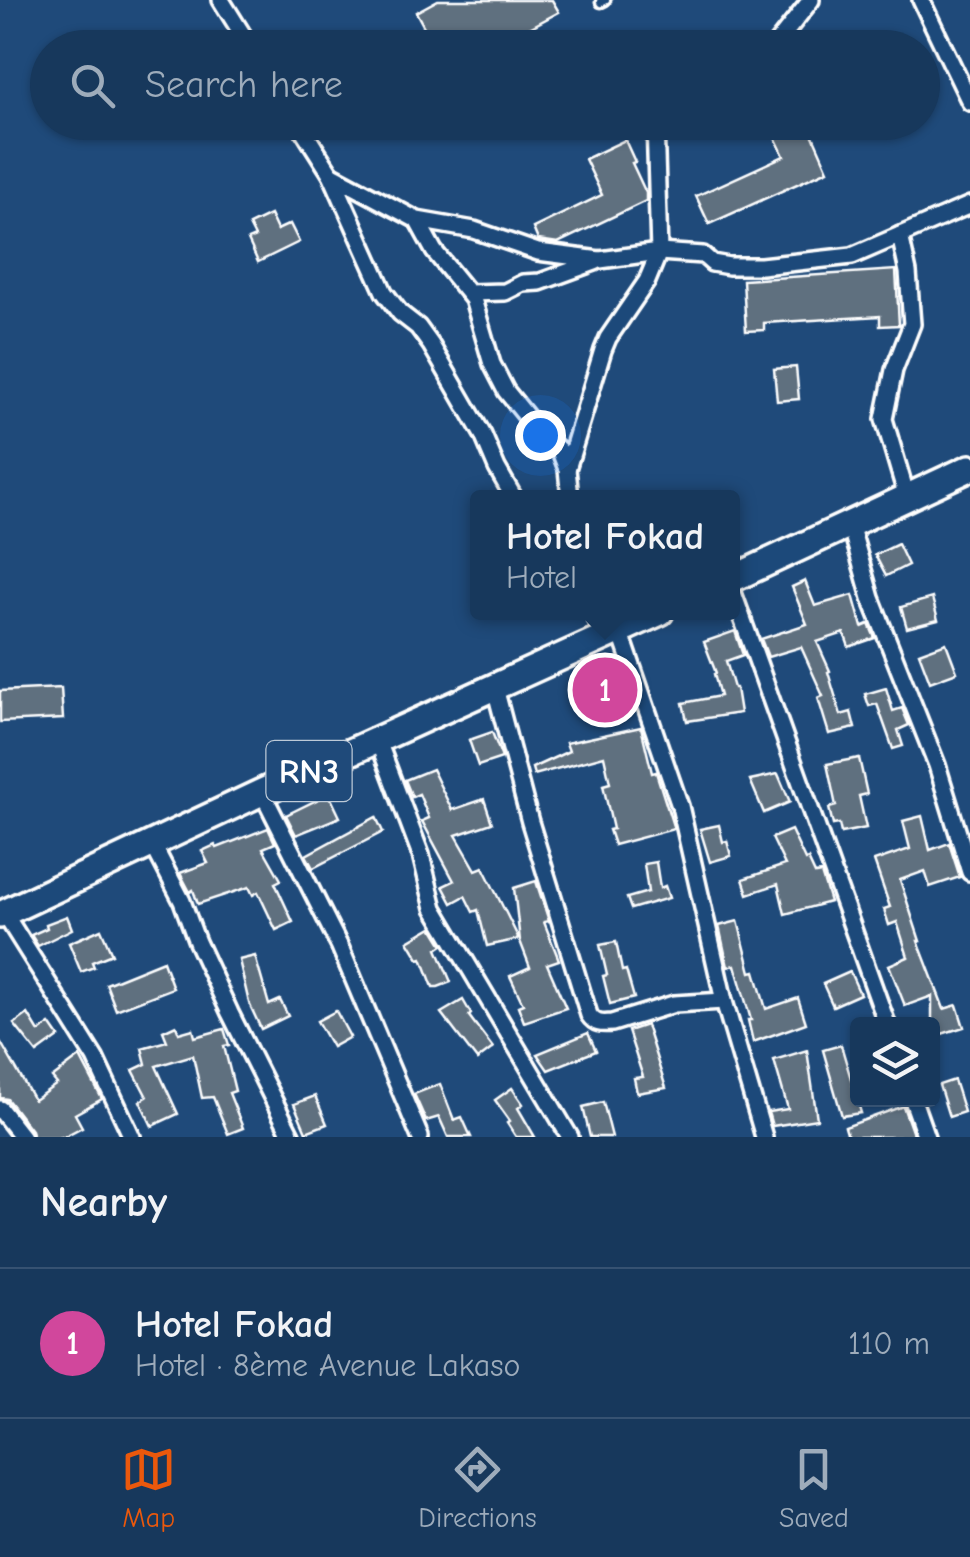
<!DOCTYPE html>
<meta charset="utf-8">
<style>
body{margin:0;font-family:"Comic Neue",sans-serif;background:#244365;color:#f1f3f6}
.controls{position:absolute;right:30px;bottom:30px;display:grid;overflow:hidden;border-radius:10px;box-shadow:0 2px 8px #0004}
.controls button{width:90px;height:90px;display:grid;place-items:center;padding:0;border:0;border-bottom:2px solid #365272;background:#17385c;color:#f1f3f6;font:50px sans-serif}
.you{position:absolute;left:540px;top:435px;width:35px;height:35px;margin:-25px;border:8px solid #fff;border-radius:50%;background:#1a73e8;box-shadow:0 0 0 15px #1a73e833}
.badge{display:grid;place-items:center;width:65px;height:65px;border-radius:50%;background:#ea580c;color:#fff;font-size:32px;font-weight:700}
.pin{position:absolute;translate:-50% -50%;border:5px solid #fff;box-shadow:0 2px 10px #0006}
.popup{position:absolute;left:470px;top:490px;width:270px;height:130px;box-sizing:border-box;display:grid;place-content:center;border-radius:10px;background:#17385c;filter:drop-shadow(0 2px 8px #0005);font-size:32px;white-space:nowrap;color:#9eacbb}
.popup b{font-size:38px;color:#f1f3f6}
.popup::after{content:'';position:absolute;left:50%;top:100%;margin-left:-20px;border:20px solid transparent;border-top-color:#17385c}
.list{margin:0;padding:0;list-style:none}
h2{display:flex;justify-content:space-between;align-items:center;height:130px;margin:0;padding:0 40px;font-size:42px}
h2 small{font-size:32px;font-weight:400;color:#9eacbb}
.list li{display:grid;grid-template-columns:65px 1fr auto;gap:30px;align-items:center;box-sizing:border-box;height:150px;padding:0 40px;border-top:2px solid #365272}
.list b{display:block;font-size:38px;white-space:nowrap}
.list p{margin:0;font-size:32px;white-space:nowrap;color:#9eacbb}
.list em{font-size:32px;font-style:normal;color:#9eacbb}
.icon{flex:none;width:55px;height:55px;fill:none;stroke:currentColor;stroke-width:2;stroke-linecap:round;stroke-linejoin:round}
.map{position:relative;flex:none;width:970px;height:1137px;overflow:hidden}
.search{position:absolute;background:#17385c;box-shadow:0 2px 8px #0004;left:30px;right:30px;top:30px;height:110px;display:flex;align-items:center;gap:25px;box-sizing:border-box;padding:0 35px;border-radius:55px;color:#9eacbb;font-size:38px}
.sheet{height:280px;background:#17385c}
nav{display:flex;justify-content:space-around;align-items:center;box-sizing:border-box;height:140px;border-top:2px solid #365272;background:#17385c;font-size:28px;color:#9eacbb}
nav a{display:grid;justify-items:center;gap:5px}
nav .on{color:#ea580c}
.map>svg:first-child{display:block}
.building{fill:#5e6f7f;stroke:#fff;stroke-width:2.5}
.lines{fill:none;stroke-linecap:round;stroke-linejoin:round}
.service-casing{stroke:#fff;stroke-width:15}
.minor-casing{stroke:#fff;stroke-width:22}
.trunk-casing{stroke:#fff;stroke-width:32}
.service{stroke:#1f4a7a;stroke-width:8}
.minor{stroke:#1f4a7a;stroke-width:15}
.trunk{stroke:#1f4a7a;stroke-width:25}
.labels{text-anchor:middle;stroke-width:10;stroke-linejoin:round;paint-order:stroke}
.shield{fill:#1f4a7a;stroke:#bcc9d7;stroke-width:2.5}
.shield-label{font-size:35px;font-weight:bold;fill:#fff}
</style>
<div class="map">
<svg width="970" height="1137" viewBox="0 0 970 1137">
<rect width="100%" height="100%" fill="#1f4a7a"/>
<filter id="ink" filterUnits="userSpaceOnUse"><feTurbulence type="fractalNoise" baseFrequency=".01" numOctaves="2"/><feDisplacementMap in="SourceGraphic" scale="20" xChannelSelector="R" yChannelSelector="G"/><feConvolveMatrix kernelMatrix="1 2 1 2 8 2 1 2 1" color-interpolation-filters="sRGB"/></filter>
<g filter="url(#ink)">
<!-- building -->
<g class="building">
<polygon points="438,0 552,0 559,12 492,48 435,48 416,12"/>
<polygon points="768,122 807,122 828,170 709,224 696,196 784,156"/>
<polygon points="625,140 635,162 632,163 646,193 646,201 558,243 538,240 533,228 602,195 585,159"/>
<polygon points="270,215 277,230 290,224 299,242 258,262 248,240 255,237 249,225"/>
<polygon points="896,270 899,325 880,326 880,316 764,323 764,330 746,331 743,280"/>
<polygon points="796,367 799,399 777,401 774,369"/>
<polygon points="898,544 908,565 886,576 875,555"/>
<polygon points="805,581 815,606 853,595 862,627 869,624 875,638 849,647 844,633 817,642 830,671 828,672 841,715 851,712 855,728 829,734 818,698 823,696 801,647 768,657 761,639 807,624 792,587"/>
<polygon points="932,598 938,620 907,628 901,607"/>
<polygon points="735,631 743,655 726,661 734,688 736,688 740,713 687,721 683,703 720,696 714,674 716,673 704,642"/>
<polygon points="946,643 957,672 930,682 919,653"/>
<polygon points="618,667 630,701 583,717 571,682"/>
<polygon points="61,688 63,719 0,722 0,691"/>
<polygon points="886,688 893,711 902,708 909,725 898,730 903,746 893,749 877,704 869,706 865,694"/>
<polygon points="641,727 652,773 656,772 674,829 614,845 609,830 613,829 603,785 610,783 604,756 534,775 532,768 569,751 566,743"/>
<polygon points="492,732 502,758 478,766 469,740"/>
<polygon points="859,758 867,794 859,796 866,828 841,833 839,824 833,825 829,808 836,806 827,764"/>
<polygon points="432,769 452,810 484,799 492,823 456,835 476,870 483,867 519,939 487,946 478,910 473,912 465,896 452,903 443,886 454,881 422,821 429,818 419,794 412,797 405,780"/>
<polygon points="778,774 790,802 764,813 750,780"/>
<polygon points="329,794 340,817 296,835 286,815"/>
<polygon points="922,816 930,850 949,843 960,877 930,887 925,871 900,880 920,941 918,941 944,1009 957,1005 964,1027 932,1037 932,996 905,1006 889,965 908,957 897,922 889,925 884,909 890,907 874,861 910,849 903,821"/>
<polygon points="376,817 383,832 313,868 306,855"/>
<polygon points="719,825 723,842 727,841 731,856 710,862 700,829"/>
<polygon points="268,828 275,843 263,848 281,880 275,883 293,922 276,930 258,892 253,895 249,887 198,904 193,890 190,892 180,873 208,863 202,851 215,845 217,848"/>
<polygon points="791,830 805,860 808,859 815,874 821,873 830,902 785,914 778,884 748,894 743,879 785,865 772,838"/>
<polygon points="656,862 660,888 665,886 669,898 631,909 627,898 648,892 644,864"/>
<polygon points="536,881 549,921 544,922 559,960 547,964 566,1008 524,1022 518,1006 523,1004 510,976 530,967 520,941 514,888"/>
<polygon points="67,916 72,929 38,946 31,935 47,928 46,924"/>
<polygon points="738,921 751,972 755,971 766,1009 798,998 806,1023 753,1042 748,1020 751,1020 735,965 728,967 719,926"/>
<polygon points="432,927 443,945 437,949 451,982 438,987 433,987 422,958 419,959 408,941"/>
<polygon points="101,929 112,954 92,962 94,967 81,972 69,943"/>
<polygon points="616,942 622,971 626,970 634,998 610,1004 603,976 607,975 600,945"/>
<polygon points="255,956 269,1005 280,1000 288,1016 261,1029 249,1003 239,960"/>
<polygon points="163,961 173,988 116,1010 106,984"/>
<polygon points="850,972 860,994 833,1006 823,984"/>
<polygon points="463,1000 471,1014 469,1016 493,1048 477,1060 441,1013"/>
<polygon points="336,1011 350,1037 332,1047 317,1021"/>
<polygon points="28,1014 39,1032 50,1024 59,1037 37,1053 14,1024"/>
<polygon points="176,1025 179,1033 193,1029 195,1037 224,1029 229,1045 224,1046 235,1091 229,1093 243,1128 228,1134 213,1097 202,1098 193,1055 156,1066 178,1114 152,1126 140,1101 147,1097 133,1070 146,1064 142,1048 167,1041 163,1031"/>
<polygon points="646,1025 666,1088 637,1093 634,1078 643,1077 628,1031"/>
<polygon points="588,1033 596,1051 548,1070 537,1054"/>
<polygon points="0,1041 34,1100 57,1084 52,1078 80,1057 102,1099 75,1114 82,1127 63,1137 33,1137 31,1130 7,1099 0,1098"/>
<polygon points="841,1045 861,1113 842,1116 823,1050"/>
<polygon points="807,1050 817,1119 772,1126 768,1112 788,1109 774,1060"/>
<polygon points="954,1080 964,1112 949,1117 939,1085"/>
<polygon points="440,1084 454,1120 462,1117 471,1137 448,1137 439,1117 426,1121 414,1094"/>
<polygon points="512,1088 523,1104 518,1108 535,1137 516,1137 507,1123 510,1121 495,1100"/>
<polygon points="315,1096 327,1124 306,1132 294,1104"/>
<polygon points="603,1102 612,1137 590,1137 583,1107"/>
<polygon points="903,1106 914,1137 848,1137 845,1127"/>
</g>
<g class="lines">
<!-- service casing -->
<g class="service-casing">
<polyline id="service" points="601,2 605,0"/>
</g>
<!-- minor casing -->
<g class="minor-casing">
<g id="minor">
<polyline points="221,0 251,48"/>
<polyline points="921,0 970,102"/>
<polyline points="773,48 811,0"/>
<polyline points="298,122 331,174 384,292 400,313 418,327 431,345 483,435 497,468 514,498"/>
<polyline points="331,174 417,220 474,230 538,252 600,260 659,252 703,255 712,263 729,266 761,266 852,256 970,205"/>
<polyline points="417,220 434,251 473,299 492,364 506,391 540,433 560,451 567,469"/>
<polyline points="900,235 908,272 912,324 894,370 884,419 907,497"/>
<polyline points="469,293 505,292 523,283 540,282 595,262"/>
<polyline points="570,498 567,469 603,350 608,338 647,281 659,252 655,122"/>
<polyline points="850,524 871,598 937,765 970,872"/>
<polyline points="732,590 887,1024"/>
<polyline points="592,612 607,636"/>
<polyline points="620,631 680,806 724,1001 764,1137"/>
<path d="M495 688 530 822 589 1015C595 1024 601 1024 612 1023L674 1004 724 1001"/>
<polyline points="378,741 421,855 434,908 570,1137"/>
<polyline points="262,792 340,947 420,1137"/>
<polyline points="153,845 182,901 197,942 230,1013 292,1137"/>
<polyline points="4,913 95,1058 132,1137"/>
<polyline points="913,1100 926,1137"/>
<polyline points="0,1109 22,1137"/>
</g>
</g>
<!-- trunk casing -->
<g class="trunk-casing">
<g id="trunk">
<polyline points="732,579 970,468"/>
<polyline points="0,915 262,792 660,612"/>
</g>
</g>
<!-- service -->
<use href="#service" class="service"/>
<!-- minor -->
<use href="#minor" class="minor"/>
<!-- trunk -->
<use href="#trunk" class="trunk"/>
</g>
</g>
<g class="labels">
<!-- shield labels -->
<rect class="shield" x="266.5" y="741" width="85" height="60" rx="8"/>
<g class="shield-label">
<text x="309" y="783">RN3</text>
</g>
</g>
</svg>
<div class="controls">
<button><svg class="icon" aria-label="layers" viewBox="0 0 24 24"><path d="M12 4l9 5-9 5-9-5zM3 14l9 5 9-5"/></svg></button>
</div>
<div class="you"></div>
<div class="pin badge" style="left:605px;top:690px;background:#d1479c">1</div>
<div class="popup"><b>Hotel Fokad</b>Hotel</div>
<div class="search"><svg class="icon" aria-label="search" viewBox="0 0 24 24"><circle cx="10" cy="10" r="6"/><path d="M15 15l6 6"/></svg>Search here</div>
</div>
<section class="sheet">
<h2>Nearby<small></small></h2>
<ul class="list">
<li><span class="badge" style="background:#d1479c">1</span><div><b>Hotel Fokad</b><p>Hotel · 8ème Avenue Lakaso</p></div><em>110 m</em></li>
</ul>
</section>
<nav>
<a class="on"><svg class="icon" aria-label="map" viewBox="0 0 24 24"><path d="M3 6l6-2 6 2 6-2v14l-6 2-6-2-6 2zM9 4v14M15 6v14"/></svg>Map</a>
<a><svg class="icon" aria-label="directions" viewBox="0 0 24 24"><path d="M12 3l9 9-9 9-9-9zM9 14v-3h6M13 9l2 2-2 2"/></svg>Directions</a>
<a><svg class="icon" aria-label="saved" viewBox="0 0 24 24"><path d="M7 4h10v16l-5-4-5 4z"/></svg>Saved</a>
</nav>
